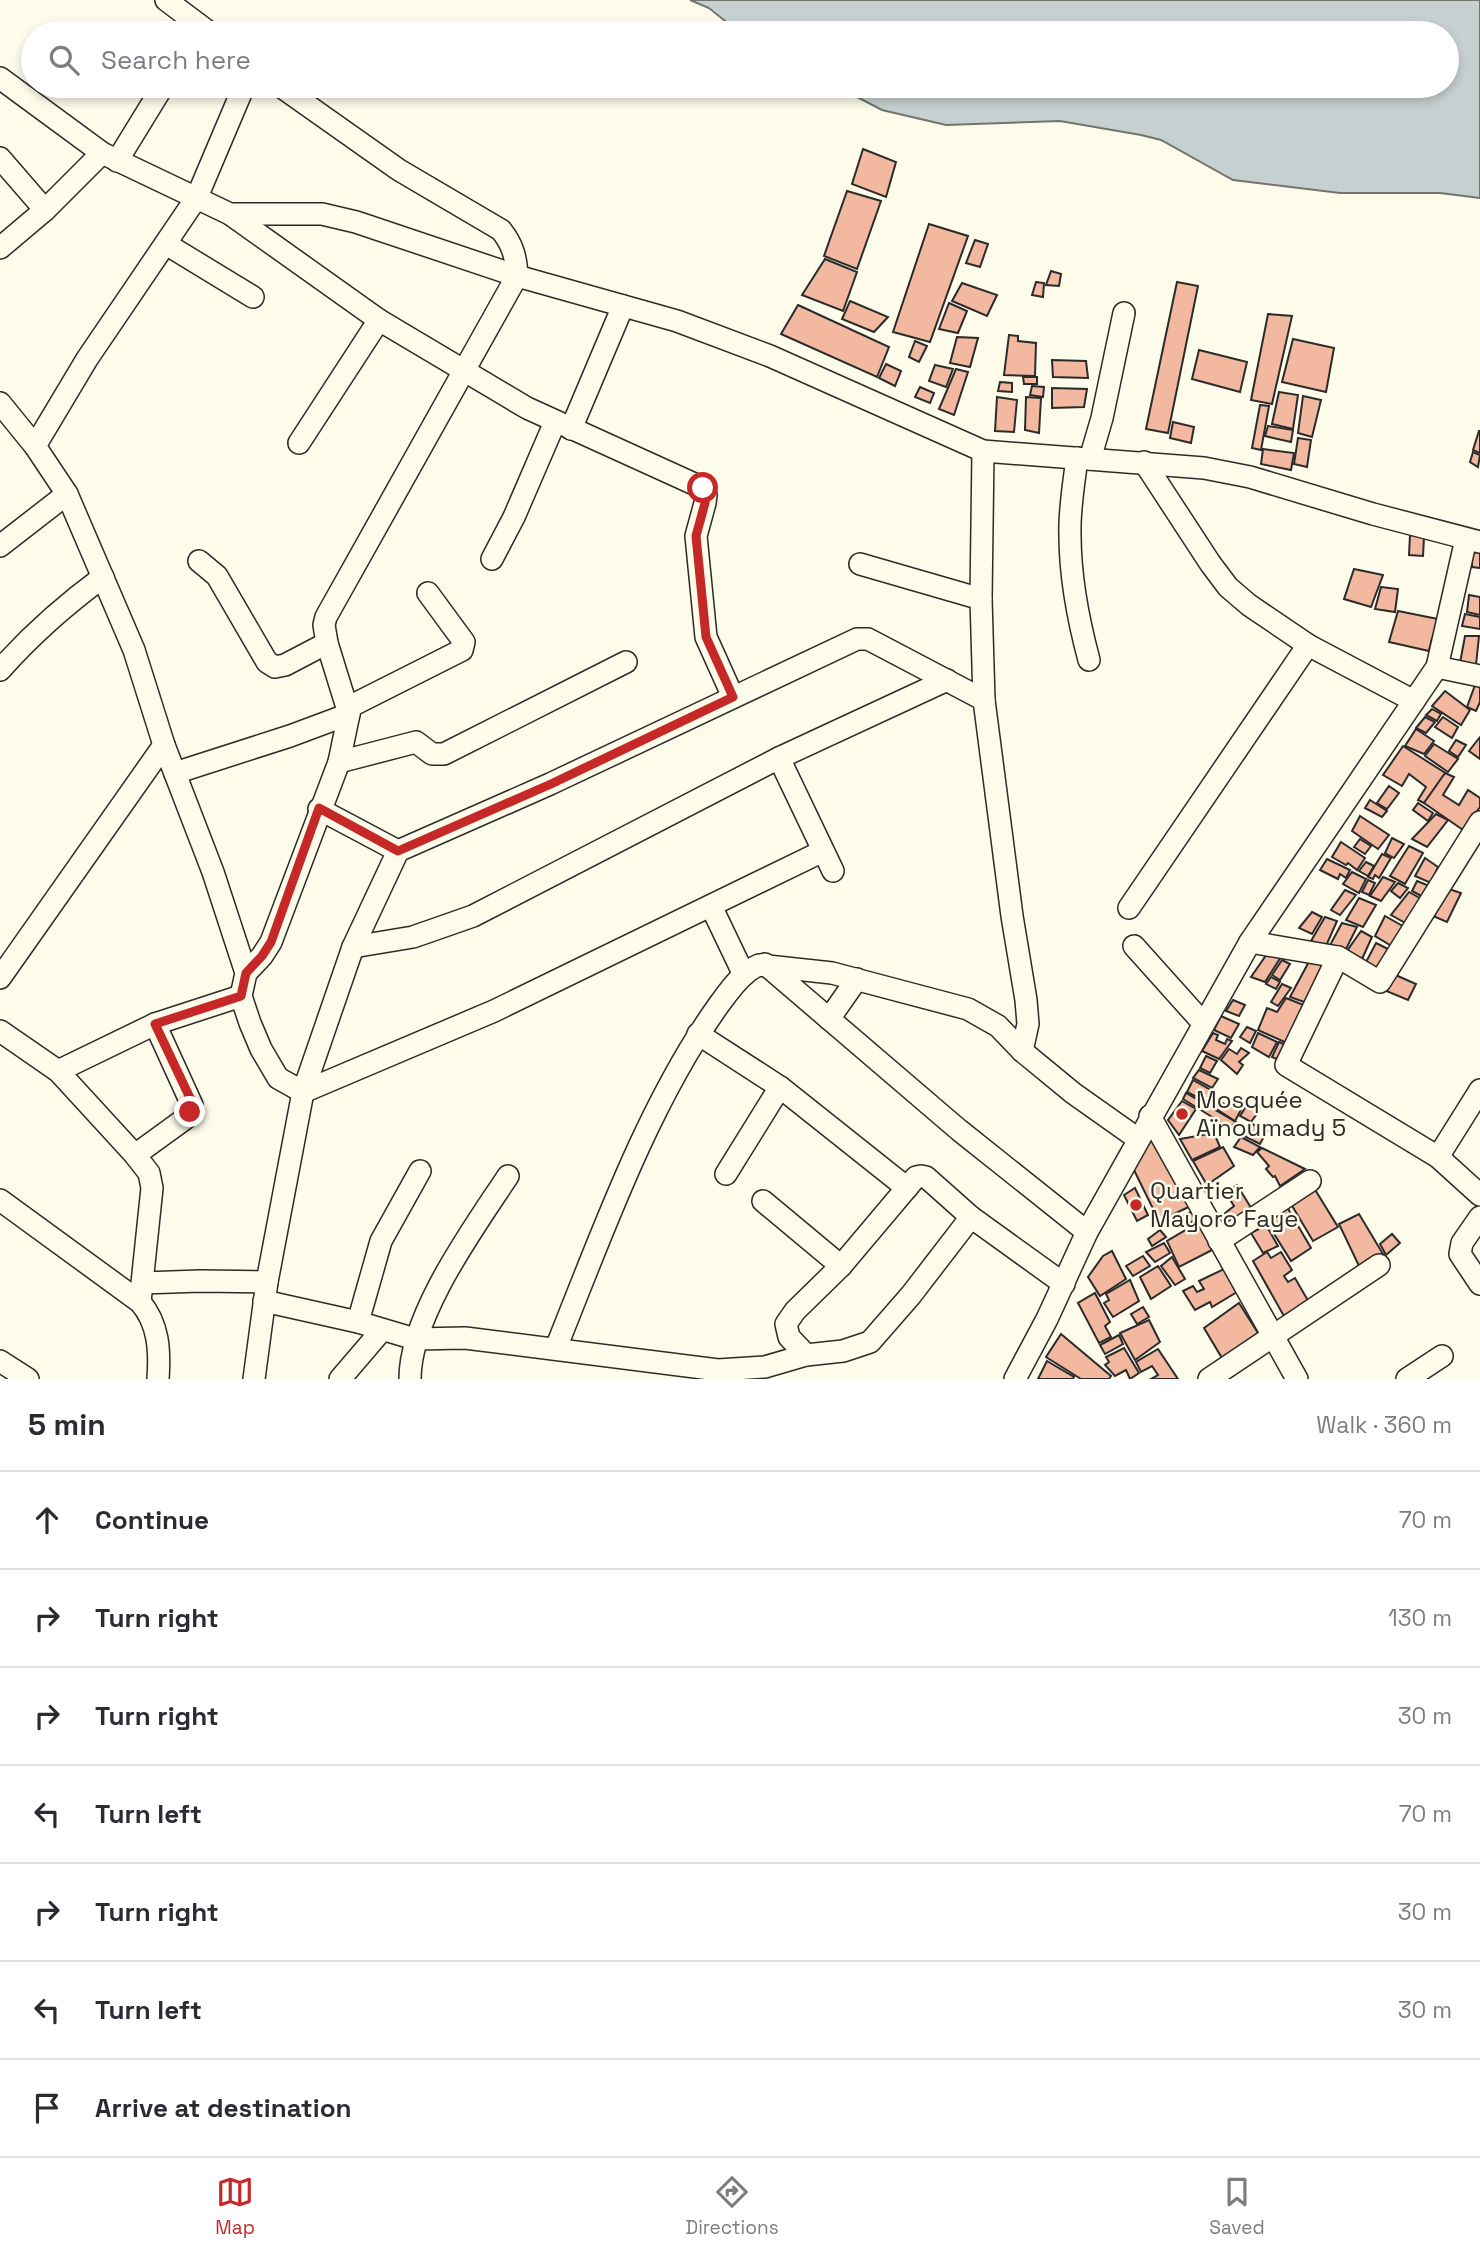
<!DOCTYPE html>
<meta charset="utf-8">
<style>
body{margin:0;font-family:"Space Grotesk",sans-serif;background:#f2f2f3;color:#2b2b33}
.stop{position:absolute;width:21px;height:21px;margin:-16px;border:5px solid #c62828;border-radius:50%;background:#fff}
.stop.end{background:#c62828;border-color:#fff;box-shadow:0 2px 7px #0008}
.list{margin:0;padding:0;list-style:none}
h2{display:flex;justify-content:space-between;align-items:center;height:91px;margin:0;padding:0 28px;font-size:30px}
h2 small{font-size:23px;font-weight:400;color:#7c7c81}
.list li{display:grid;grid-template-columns:46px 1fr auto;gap:21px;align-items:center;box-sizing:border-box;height:98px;padding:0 28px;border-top:2px solid #e1e1e2}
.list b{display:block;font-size:26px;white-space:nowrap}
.list em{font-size:23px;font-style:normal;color:#7c7c81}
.icon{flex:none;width:38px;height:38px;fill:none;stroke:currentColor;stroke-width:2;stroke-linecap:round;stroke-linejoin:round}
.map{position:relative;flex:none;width:1480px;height:1379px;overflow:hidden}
.search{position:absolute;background:#fff;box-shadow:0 4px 10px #0003;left:21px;right:21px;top:21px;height:77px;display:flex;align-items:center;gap:18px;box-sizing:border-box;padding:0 24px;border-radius:38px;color:#7c7c81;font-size:26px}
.sheet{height:777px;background:#fff}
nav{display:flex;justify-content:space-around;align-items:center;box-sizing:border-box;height:98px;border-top:2px solid #e1e1e2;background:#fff;font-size:19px;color:#7c7c81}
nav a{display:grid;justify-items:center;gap:4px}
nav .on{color:#c62828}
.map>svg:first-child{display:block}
.water{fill:#c7d0d0;stroke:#74746e;stroke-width:2}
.building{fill:#f2b8a0;stroke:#2b2b2b;stroke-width:2}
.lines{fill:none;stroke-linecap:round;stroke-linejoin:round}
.minor-casing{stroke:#2b2b2b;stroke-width:24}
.minor{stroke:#fdfbea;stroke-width:21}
.route{stroke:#c62828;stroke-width:9}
.poi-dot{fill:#c62828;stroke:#fdfbea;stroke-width:2.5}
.labels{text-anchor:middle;stroke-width:5;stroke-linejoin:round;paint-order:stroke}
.poi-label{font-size:24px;fill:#2b2b2b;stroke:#fdfbea;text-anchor:start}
</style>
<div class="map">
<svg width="1480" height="1379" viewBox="0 0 1480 1379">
<rect width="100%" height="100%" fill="#fdfbea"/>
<!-- water -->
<polygon class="water" points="690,0 1480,0 1480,198 1440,193 1340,193 1233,180 1161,140 1141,135 1060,121 946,125 882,110 836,86 1447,86 1447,33 740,33 709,8"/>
<!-- building -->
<g class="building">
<polygon points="863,149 896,162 886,197 852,184"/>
<polygon points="847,191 881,201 857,269 824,256"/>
<polygon points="929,224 968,236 930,342 893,332"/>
<polygon points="975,240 988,244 980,267 966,263"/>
<polygon points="825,259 857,272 843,311 802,295"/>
<polygon points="1051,271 1061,274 1059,286 1046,285"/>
<polygon points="1036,282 1044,283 1043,297 1032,295"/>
<polygon points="1177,282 1198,286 1168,433 1146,429"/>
<polygon points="962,283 997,295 987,316 952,301"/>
<polygon points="850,301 888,317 874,332 842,319"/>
<polygon points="949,303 967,311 958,333 939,329"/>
<polygon points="798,305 889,347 877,377 781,334"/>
<polygon points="1268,314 1292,316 1272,404 1251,400"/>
<polygon points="1009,335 1018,336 1018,341 1036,343 1035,376 1004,375"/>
<polygon points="957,337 978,338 970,367 950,363"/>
<polygon points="1293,339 1334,348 1326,392 1282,382"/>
<polygon points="915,341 927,346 919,362 909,357"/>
<polygon points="1199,350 1247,362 1240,392 1192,379"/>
<polygon points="1052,360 1086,361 1088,378 1053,377"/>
<polygon points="886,364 901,371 895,386 879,378"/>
<polygon points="935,365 953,369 946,387 929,381"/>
<polygon points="956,369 968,372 954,415 939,409"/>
<polygon points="1023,377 1037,377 1037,384 1024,384"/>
<polygon points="1000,382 1012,383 1012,392 998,391"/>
<polygon points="1032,386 1044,387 1043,397 1030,395"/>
<polygon points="920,387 934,393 930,403 915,397"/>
<polygon points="1052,388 1087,389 1084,407 1052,408"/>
<polygon points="1279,392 1298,395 1293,429 1272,424"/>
<polygon points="1303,396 1321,400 1312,437 1298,433"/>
<polygon points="997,397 1017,400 1014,432 995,431"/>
<polygon points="1026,397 1041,398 1039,433 1025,430"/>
<polygon points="1260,405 1269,406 1261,450 1252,448"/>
<polygon points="1173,422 1194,427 1191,443 1170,438"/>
<polygon points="1268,426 1293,430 1291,442 1265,436"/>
<polygon points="1479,431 1480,431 1480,453 1473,450"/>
<polygon points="1298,438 1311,440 1307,467 1294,464"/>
<polygon points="1263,449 1294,453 1291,470 1261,464"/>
<polygon points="1473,452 1480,455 1478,467 1470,462"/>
<polygon points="1410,535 1424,537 1423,556 1409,555"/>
<polygon points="1472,552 1480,553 1480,568 1472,567"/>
<polygon points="1354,569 1383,575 1371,607 1344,599"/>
<polygon points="1381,587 1398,589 1395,612 1375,609"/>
<polygon points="1469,595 1480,597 1480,615 1467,612"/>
<polygon points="1398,611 1443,620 1439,639 1432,638 1429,651 1389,642"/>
<polygon points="1465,614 1480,617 1480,629 1462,626"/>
<polygon points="1465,636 1479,636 1476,665 1460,663"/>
<polygon points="1478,677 1480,677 1480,702 1476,711 1467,707"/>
<polygon points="1445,691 1470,710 1461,725 1432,706"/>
<polygon points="1432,709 1441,714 1437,721 1426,715"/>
<polygon points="1425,717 1435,722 1426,733 1416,728"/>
<polygon points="1443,717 1458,727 1452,738 1435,727"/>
<polygon points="1416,729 1434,741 1424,754 1405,746"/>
<polygon points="1480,737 1480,759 1469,751"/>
<polygon points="1456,740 1466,745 1458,757 1449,751"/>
<polygon points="1434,744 1458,759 1448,772 1425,756"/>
<polygon points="1403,746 1447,774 1426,804 1418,800 1426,787 1409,774 1402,786 1383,775"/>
<polygon points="1445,773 1454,777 1443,795 1459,805 1468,790 1480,798 1480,807 1463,830 1424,803"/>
<polygon points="1389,786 1399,793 1387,809 1377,803"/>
<polygon points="1370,800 1387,811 1382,817 1365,808"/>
<polygon points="1418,803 1433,813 1428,821 1413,810"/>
<polygon points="1436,814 1448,820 1427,847 1412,839"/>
<polygon points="1360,816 1389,835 1378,849 1352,831"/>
<polygon points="1392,838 1404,844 1394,858 1385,853"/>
<polygon points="1360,839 1371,846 1365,854 1354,847"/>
<polygon points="1341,842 1365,858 1357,870 1348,863 1346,865 1332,857"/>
<polygon points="1409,846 1423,853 1405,884 1390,876"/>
<polygon points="1382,854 1391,858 1379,878 1375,875 1373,879 1368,877"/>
<polygon points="1425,858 1438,867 1431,883 1415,876"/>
<polygon points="1327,859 1350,870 1346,878 1340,874 1338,879 1320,870"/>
<polygon points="1366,862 1374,866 1368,876 1359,871"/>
<polygon points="1352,872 1366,879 1359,893 1343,884"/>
<polygon points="1383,877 1395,882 1381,901 1370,896"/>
<polygon points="1368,880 1375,883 1369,895 1362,892"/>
<polygon points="1417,881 1432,887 1427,899 1412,891"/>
<polygon points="1398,883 1408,888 1400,898 1391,891"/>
<polygon points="1446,888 1461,893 1447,922 1433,916"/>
<polygon points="1345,890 1356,895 1340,915 1331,910"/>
<polygon points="1409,892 1425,901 1409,925 1391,915"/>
<polygon points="1359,898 1376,905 1363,927 1346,920"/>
<polygon points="1312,912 1322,917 1312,934 1299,928"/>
<polygon points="1385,916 1408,929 1395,948 1375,936"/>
<polygon points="1325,917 1337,921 1326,946 1311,941"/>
<polygon points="1342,923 1357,927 1345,951 1329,947"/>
<polygon points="1361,931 1372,937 1362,959 1347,951"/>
<polygon points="1376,943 1392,951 1381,973 1365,964"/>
<polygon points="1269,951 1281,957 1265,982 1251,977"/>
<polygon points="1312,956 1327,960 1307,1003 1290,997"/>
<polygon points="1282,960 1290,964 1280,980 1272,975"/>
<polygon points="1391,973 1416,984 1408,1000 1384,990"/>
<polygon points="1271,977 1280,982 1276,989 1266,984"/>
<polygon points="1282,984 1291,988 1278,1006 1271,1002"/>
<polygon points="1286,998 1306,1006 1289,1044 1258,1030 1267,1008 1277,1012"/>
<polygon points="1233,1000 1245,1005 1239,1016 1226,1011"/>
<polygon points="1221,1016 1239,1024 1231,1038 1214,1030"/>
<polygon points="1247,1027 1256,1031 1250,1043 1240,1037"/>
<polygon points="1213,1033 1218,1035 1216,1040 1225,1044 1227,1039 1232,1041 1219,1059 1202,1051"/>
<polygon points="1258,1033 1277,1042 1269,1057 1252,1047"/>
<polygon points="1279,1042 1288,1046 1281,1061 1272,1057"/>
<polygon points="1241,1048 1249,1053 1239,1062 1243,1065 1237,1074 1221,1060 1229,1049 1237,1054"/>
<polygon points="1206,1056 1217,1061 1210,1073 1200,1068"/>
<polygon points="1199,1070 1218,1079 1212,1088 1193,1078"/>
<polygon points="1193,1080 1216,1093 1210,1104 1187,1092"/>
<polygon points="1186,1093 1236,1122 1230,1128 1183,1099"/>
<polygon points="1216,1098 1227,1106 1230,1102 1242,1108 1235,1121 1210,1105"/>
<polygon points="1182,1101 1196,1109 1179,1135 1168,1120"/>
<polygon points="1247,1105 1259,1111 1251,1122 1240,1116"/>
<polygon points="1250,1123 1267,1131 1260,1144 1242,1135"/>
<polygon points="1214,1133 1220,1147 1192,1160 1180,1139"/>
<polygon points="1241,1137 1260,1147 1253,1155 1234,1147"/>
<polygon points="1155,1141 1193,1205 1159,1221 1133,1168 1146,1142"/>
<polygon points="1223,1147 1234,1166 1207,1185 1193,1161"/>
<polygon points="1262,1148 1305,1169 1280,1186 1275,1176 1273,1177 1266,1169 1269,1166 1257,1152"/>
<polygon points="1237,1185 1253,1211 1230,1225 1224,1214 1234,1206 1226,1193"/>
<polygon points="1135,1188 1148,1215 1137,1221 1124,1195"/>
<polygon points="1314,1188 1338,1227 1313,1241 1291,1204"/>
<polygon points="1287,1207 1311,1248 1291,1261 1266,1221"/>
<polygon points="1195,1210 1199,1218 1186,1225 1181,1217"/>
<polygon points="1359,1214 1383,1254 1359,1266 1339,1224"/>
<polygon points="1201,1221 1216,1248 1179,1267 1167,1241"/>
<polygon points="1266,1225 1278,1246 1263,1253 1251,1233"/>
<polygon points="1160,1230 1166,1237 1152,1246 1148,1239"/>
<polygon points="1392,1234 1400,1243 1386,1255 1380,1244"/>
<polygon points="1164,1243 1170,1253 1155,1262 1146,1252"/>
<polygon points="1112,1251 1126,1279 1100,1296 1088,1277 1103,1256"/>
<polygon points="1267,1252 1271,1258 1281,1252 1292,1270 1284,1276 1288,1282 1295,1278 1310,1304 1285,1318 1253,1261"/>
<polygon points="1143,1256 1150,1266 1133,1276 1126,1266"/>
<polygon points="1172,1257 1185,1279 1175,1285 1161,1266"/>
<polygon points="1158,1266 1171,1286 1151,1299 1140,1277"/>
<polygon points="1224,1269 1237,1292 1212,1307 1210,1302 1195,1310 1183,1291 1193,1286 1197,1292 1204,1289 1199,1281"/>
<polygon points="1130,1280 1139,1301 1113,1317 1104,1303 1109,1300 1106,1294"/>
<polygon points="1095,1293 1110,1322 1105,1326 1111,1337 1099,1343 1078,1303"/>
<polygon points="1239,1303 1258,1333 1222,1358 1204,1328"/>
<polygon points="1143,1307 1149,1317 1137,1324 1131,1314"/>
<polygon points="1149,1320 1160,1342 1135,1360 1120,1333"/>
<polygon points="1061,1334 1111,1376 1109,1379 1081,1379 1046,1357"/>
<polygon points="1119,1335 1123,1344 1105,1354 1100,1345"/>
<polygon points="1124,1348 1139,1373 1130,1379 1126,1370 1115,1376 1105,1365 1109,1362 1106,1357"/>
<polygon points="1158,1349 1178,1379 1151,1379 1158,1375 1152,1366 1141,1372 1136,1362"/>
<polygon points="1047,1361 1074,1377 1073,1379 1038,1379"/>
</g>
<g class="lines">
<!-- minor casing -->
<g class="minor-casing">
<g id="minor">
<polyline points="166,0 210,33"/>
<polyline points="0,78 102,153 230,214 322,214 356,222 517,276 677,321 770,356 983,451 1204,468 1250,477 1373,514 1480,542"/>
<polyline points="0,158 45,210"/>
<polyline points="117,161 163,86"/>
<polyline points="230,214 379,320 527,408 703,488 706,495 705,503 696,536 706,637 733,697"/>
<polyline points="166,244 253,297"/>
<polyline points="0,248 45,210 102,153"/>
<polyline points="0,403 35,446 67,494 134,650 164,745 213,872 246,973 241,996 250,1023 261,1049 278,1078 303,1092 494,1011 823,851"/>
<polyline points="571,429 623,306"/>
<polyline points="299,443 379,320"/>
<polyline points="35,446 87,359 197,197 244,86"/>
<polyline points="983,451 981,599 984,700 1012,916 1026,1000 1028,1024 1022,1051"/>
<path d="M1077 458C1074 483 1069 510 1070 535 1070 578 1078 619 1089 660"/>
<polyline points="1090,459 1102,418 1124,313"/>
<polyline points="1144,462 1210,563 1228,587 1249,605 1308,645 1414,701"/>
<polyline points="0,546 67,494"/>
<polyline points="492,559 514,517 555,422"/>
<polyline points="199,561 217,576 267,662 275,667 285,665 327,643"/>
<polyline points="860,564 981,599"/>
<polyline points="1437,667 1480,676"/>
<path d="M0 670C31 635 65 605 103 577"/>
<polyline points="347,708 462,650 464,642 428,593"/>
<polyline points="779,758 833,871"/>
<polyline points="339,762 416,742 432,754 444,754 626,662"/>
<polyline points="175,773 290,736 349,714"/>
<polyline points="319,809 398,851"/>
<polyline points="711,906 744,975"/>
<polyline points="1129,908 1308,645"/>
<polyline points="1250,942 1338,957 1380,982 1480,822"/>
<polyline points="1134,946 1203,1023"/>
<polyline points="353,947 413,937 473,916 779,758 947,680"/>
<polyline points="1338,957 1286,1065 1438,1157 1480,1195"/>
<polyline points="765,964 959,1130 1087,1232"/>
<path d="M246 973 262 956 271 942 339 762 349 714 327 643 324 625 326 617 517 276C516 257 513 245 501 230L399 170 280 86"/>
<polyline points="0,978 164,745"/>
<polyline points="829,1019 857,979"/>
<polyline points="0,1031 58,1071 135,1155 149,1173 152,1188 140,1302"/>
<polyline points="698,1034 780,1087 907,1188"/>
<polyline points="58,1071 155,1024 241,996"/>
<polyline points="1150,1116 1297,1379"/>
<polyline points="135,1155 186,1118 192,1105 155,1024"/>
<polyline points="1438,1157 1480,1090"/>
<polyline points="726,1174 780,1087"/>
<path d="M0 1200 140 1302C159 1324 160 1351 158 1379"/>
<polyline points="763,1201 841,1266"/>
<polyline points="1480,1217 1462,1243 1460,1254 1480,1284"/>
<polyline points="1219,1241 1310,1181"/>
<polyline points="143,1283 200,1281 267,1282"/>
<polyline points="264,1301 358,1322 415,1339 465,1338 718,1370 765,1367 806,1355 843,1351 870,1342 911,1295 971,1217"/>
<polyline points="358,1322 381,1241 420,1171"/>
<path d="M556 1348C601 1236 648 1104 718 1006 729 991 742 972 759 965L832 973 968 1009 998 1026 1022 1051 1073 1093 1138 1139"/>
<polyline points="806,1355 789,1337 786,1324 795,1311 841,1266 916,1177 921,1176 926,1177 971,1217 1064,1284"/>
<polyline points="0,1361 28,1379"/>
<polyline points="254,1379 267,1282 303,1092 353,947 398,851 550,784 857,639 868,639 984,700"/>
<polyline points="340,1379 382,1330"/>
<path d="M410 1379C410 1315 473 1229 508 1176"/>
<polyline points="1015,1379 1047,1319 1087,1232 1250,942 1437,667 1466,539"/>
<polyline points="1209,1379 1379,1265"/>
<polyline points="1407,1379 1442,1356"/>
</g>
</g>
<!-- minor -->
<use href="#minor" class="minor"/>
</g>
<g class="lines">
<!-- route -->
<polyline class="route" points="190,1112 191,1100 155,1024 241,996 246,973 262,956 271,942 319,808 398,851 551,784 733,697 706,637 696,536 705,503 706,495 703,488"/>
</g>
<!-- markers -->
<g class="poi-dot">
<circle cx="1182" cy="1114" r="7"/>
<circle cx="1136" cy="1205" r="7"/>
</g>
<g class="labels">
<!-- poi labels -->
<g class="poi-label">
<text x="1196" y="1108">Mosquée<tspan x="1196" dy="28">Aïnoumady 5</tspan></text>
<text x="1150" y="1199">Quartier<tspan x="1150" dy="28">Mayoro Faye</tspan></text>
</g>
</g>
</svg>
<div class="stop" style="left:703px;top:488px"></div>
<div class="stop end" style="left:190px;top:1112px"></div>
<div class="search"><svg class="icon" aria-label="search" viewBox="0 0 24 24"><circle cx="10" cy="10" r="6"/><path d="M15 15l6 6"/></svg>Search here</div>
</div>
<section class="sheet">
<h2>5 min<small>Walk · 360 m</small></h2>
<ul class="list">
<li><svg class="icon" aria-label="ahead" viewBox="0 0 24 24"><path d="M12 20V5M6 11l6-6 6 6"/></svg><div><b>Continue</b></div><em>70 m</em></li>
<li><svg class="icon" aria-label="right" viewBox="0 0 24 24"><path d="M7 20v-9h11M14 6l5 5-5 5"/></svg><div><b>Turn right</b></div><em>130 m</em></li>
<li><svg class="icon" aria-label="right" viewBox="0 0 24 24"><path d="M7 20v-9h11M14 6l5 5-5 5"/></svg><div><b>Turn right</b></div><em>30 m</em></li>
<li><svg class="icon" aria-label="left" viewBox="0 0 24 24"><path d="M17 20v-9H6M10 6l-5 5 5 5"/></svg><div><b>Turn left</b></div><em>70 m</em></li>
<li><svg class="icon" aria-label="right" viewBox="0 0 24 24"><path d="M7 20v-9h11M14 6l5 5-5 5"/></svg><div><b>Turn right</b></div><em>30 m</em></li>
<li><svg class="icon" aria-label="left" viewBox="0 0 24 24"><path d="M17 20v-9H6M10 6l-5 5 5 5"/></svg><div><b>Turn left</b></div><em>30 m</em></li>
<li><svg class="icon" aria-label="arrive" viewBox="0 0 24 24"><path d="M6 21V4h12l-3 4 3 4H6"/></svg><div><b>Arrive at destination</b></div></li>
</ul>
</section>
<nav>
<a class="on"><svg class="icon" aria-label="map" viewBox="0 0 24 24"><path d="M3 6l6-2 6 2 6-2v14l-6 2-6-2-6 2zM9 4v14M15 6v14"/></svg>Map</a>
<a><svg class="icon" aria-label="directions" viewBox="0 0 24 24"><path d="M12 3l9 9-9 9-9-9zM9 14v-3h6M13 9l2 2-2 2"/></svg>Directions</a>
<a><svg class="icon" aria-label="saved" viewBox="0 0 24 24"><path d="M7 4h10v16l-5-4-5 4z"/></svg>Saved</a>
</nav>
